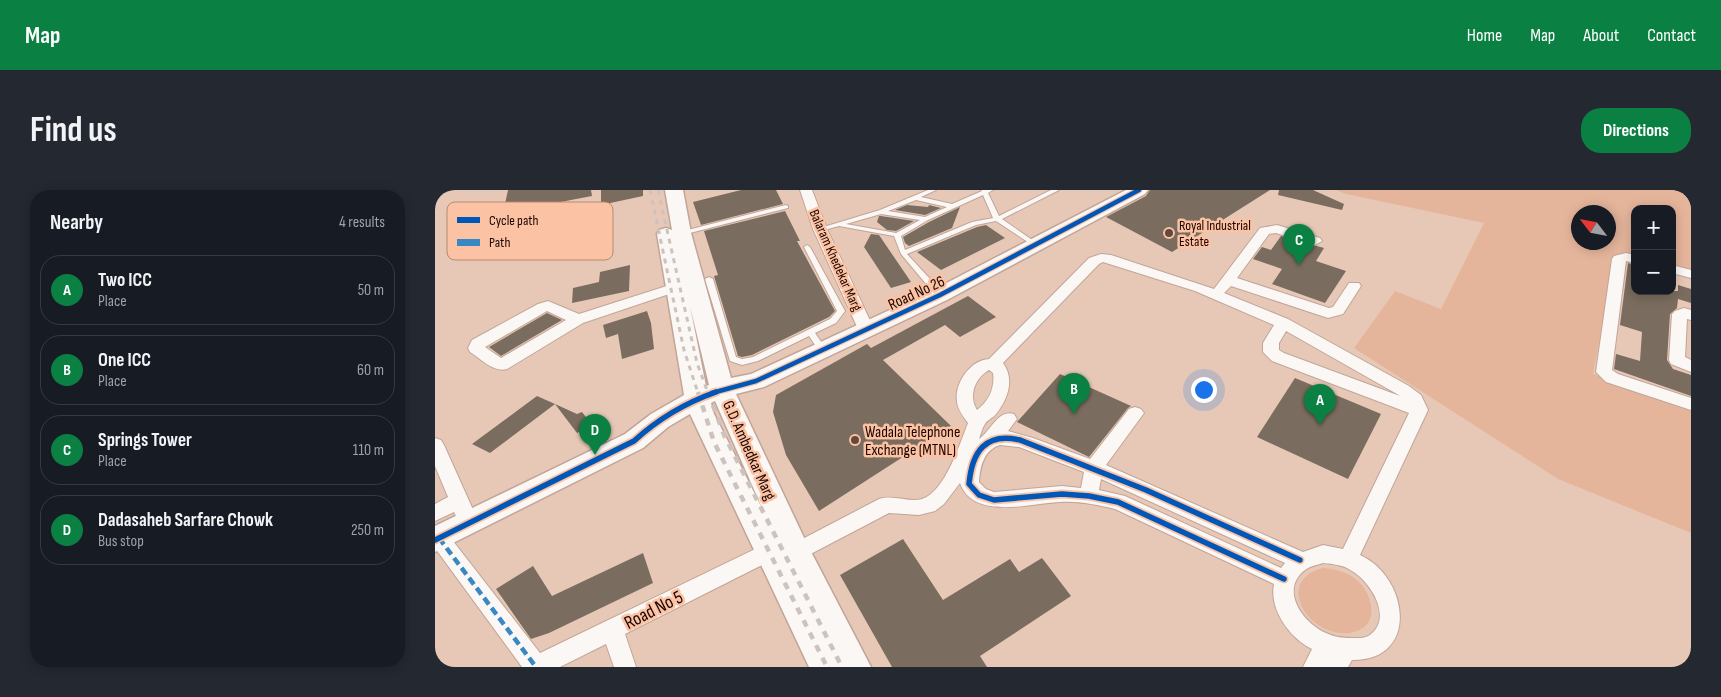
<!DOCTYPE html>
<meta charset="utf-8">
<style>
body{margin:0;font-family:"Sofia Sans Condensed",sans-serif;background:#242831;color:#f1f3f6}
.controls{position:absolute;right:15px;top:15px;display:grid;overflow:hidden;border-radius:10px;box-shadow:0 2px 12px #0003}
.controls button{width:45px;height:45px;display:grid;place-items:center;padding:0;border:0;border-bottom:1px solid #363941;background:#171b24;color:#f1f3f6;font:25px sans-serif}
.compass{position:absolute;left:1136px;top:15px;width:45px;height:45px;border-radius:50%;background:#171b24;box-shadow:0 2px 12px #0003;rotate:302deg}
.you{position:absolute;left:768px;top:199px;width:18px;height:18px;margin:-12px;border:4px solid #fff;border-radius:50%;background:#1a73e8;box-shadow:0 0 0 8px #1a73e833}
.badge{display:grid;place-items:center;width:32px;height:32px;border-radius:50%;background:#0b8043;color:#fff;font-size:16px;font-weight:700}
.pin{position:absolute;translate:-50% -41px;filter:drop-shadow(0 1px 2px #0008)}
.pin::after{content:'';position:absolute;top:26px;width:18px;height:15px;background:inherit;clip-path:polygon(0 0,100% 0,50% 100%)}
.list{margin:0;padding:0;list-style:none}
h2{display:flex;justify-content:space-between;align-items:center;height:65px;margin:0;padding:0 20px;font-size:21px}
h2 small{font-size:16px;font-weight:400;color:#9ea1a6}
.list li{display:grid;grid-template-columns:32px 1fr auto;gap:15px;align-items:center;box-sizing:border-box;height:70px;margin:0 10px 10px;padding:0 10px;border:1px solid #363941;border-radius:20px}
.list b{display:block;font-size:19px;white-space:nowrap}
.list p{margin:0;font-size:16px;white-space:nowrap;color:#9ea1a6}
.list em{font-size:16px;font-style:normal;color:#9ea1a6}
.map{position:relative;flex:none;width:1256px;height:477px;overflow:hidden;border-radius:20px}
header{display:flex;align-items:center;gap:30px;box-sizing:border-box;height:70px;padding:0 25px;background:#0b8043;color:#fff}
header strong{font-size:24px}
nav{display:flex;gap:28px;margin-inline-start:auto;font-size:18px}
.intro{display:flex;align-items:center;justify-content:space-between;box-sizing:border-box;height:120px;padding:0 30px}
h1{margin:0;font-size:35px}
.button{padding:12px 22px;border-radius:20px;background:#0b8043;color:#fff;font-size:18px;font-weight:700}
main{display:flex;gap:30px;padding:0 30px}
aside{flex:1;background:#171b24;border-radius:20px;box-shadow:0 2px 12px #0003}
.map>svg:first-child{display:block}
.green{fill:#e5b59b;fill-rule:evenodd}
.building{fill:#7a6c5e}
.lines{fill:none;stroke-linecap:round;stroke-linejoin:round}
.lane-casing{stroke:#c1a598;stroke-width:2}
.street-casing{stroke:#c1a598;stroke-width:2}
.secondary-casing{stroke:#c1a598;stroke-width:3}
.lane{fill:#fbf7f4;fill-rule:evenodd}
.street{fill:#fbf7f4;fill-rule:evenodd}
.secondary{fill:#fbf7f4;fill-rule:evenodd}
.rail-far1{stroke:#cdc3be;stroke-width:3;stroke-dasharray:5 5;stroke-linecap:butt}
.rail{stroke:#cdc3be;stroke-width:4.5;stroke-dasharray:7 7;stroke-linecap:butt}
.quiet{stroke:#3888c4;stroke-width:4.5;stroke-dasharray:8 4.5;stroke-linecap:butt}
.cycleway-far1-casing{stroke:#fbc2a3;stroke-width:7}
.cycleway-casing{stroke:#fbc2a3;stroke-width:9}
.cycleway-far1{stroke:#0057b8;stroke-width:4.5}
.cycleway{stroke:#0057b8;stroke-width:5.5}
.poi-dot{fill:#634940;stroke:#fbc2a3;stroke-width:2}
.labels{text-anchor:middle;stroke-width:5;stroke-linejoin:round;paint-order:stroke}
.far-poi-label{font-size:14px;fill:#1c0500;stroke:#fbc2a3;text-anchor:start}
.far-street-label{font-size:14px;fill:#1c0500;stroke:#fbc2a3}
.street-label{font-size:16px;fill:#1c0500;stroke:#fbc2a3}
.poi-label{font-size:16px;fill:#1c0500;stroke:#fbc2a3;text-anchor:start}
.near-street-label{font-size:19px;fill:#1c0500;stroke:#fbc2a3}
.key{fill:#fbc2a3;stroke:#b88972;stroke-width:1}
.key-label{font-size:14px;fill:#1c0500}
</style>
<header>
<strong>Map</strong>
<nav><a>Home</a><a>Map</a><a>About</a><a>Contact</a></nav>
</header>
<div class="intro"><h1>Find us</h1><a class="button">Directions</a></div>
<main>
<aside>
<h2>Nearby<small>4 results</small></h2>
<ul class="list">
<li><span class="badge">A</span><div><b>Two ICC</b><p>Place</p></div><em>50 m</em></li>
<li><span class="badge">B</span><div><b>One ICC</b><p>Place</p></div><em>60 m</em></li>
<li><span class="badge">C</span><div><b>Springs Tower</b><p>Place</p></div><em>110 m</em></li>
<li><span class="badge">D</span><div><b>Dadasaheb Sarfare Chowk</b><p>Bus stop</p></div><em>250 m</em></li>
</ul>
</aside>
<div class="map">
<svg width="1256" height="477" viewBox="0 0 1256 477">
<rect width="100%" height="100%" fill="#e7c8b7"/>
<!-- green -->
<g class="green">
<path d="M901 0H1239L1256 5V88L1237 83V19H1200V72L1180 67 1158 184 1256 217V343L1123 289 919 158 960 101 1006 119 1049 33 911 4ZM1144 22H1174V52H1144Z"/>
<path d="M888 378C901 379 913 382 923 391 937 404 945 433 922 441 880 456 834 392 888 378Z"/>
</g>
<!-- building -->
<g class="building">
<polygon points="73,0 156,0 157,6 68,23"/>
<polygon points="166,0 208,0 208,6 166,15"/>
<polygon points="306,0 341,0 348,14 266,35 258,12"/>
<polygon points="715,0 835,0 737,62 671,27 711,6"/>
<polygon points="844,0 878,0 909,14 907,20 843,5"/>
<polygon points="472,15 493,17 494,15 506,18 490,25 460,20"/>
<polygon points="525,17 517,38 474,56 470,53 468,47 494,32"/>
<polygon points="350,21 365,51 362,51 400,121 394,127 317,165 307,167 303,166 279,86 283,85 269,41"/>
<polygon points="444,26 446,26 479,31 461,41 452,40 442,32"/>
<polygon points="551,35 570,48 506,80 482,62 542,37"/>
<polygon points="436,44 444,45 476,92 456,98 429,57"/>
<polygon points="846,46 889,58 881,71 911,81 890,113 837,94 847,79 818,69 827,57 836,60"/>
<polygon points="1193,73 1200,75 1200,101 1243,101 1243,95 1256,99 1256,113 1243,109 1242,118 1235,124 1232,170 1238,179 1256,185 1256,206 1179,179 1181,164 1205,171 1207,142 1185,135"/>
<polygon points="195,75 194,101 137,113 138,98 164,92 165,82"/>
<polygon points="533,106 561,127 525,147 510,135 448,170 516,236 384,321 351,265 338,222 341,205 432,154 436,158"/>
<polygon points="212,121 216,133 219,159 187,169 183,144 171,148 168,135"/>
<polygon points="112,123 127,130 66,166 54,157"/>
<polygon points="625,184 696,216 693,218 654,267 582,232"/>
<polygon points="860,188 946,224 913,289 822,247"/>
<polygon points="102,206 120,214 55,263 37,254"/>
<polygon points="120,214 142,224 147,222 157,235 142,243"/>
<polygon points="468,349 508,410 575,369 584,382 607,368 636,406 545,466 552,477 457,477 405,385"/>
<polygon points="208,363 218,393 114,443 96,449 61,399 98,376 117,406"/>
</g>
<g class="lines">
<!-- lane casing -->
<g class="lane-casing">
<g id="lane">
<path d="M493 0H501L486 7 517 14 547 1 546 0H558L553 3 564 26 616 0H624L567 29 603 54V56H599L561 31 541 35 472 64 508 103V107H502L466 64 459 46 404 36 385 41 382 39 445 20ZM548 5 558 28 537 32 470 60 466 46 493 30ZM481 10 512 17 490 27 453 21ZM446 24 485 30 461 43 411 34Z"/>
<polygon points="351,15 353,16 353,18 247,45 244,43 245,42"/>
<polygon points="372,55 375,57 410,121 401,133 380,143 391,159 390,161 384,161 374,146 323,171 307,175 295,171 270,89 274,87 278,89 301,167 307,169 318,167 395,129 402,121 369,57"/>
</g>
</g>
<!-- street casing -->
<g class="street-casing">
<g id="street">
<polygon points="365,0 377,0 392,39 439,139 436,143 426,143 423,139 378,39"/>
<path d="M842 35 885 48 887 51 880 55 841 43 834 44 802 88 894 118 898 117 914 93H924L926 96 908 124 893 128 796 96 789 103 853 129 974 196 986 205 993 220 925 365C974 387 985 471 917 470L913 477H868L877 459C855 448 834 420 839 394L680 319C662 315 644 311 626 312 596 313 538 331 525 293L509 314 500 321 484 325 454 323 368 368 361 371 354 368 351 363 190 444 201 477H179L171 454 125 477H87L0 358V341L4 339 11 342 105 463 337 351 344 348 351 351 354 356 444 309C459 304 474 313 487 309 510 302 525 253 533 233 528 226 523 220 522 212 519 194 535 170 554 169L654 68 666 64 676 65 779 99 825 38ZM668 72 760 101 839 135 828 153V162L837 171 974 223 908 359 888 355 868 362 671 275 709 223 706 219 700 217 694 219 655 269 598 248 573 241 582 229 579 224C563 219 556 241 544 249 546 244 547 238 550 234 552 230 558 228 561 224 573 209 580 189 568 173L664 74ZM851 141 962 204 965 206 849 163 844 160V153ZM554 180 558 183C560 198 554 211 542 220 533 206 540 188 554 180ZM565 255 584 257 649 282 646 298 627 296 559 302 551 299 544 292C545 276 549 260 565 255ZM666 289 850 373 846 378 690 306 664 300ZM888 373C898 374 909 375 917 381 936 392 958 428 935 445 929 449 923 448 917 448 907 448 899 447 891 443 868 433 844 400 870 380 875 376 882 375 888 373Z"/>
<polygon points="1191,63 1200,65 1200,73 1191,71 1177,180 1183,184 1256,208 1256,220 1171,192 1161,182 1177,69 1179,66"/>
<polygon points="1237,75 1256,80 1256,88 1237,83"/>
<path d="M241 93 246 94 248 97 246 100 148 133 72 179C59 183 46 169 35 162L33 158 37 150 103 114 113 111 144 124ZM112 121 131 130 66 168 50 157Z"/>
<polygon points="1249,118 1256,120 1256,130 1252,129 1250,167 1256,170 1256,182 1236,174 1234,170 1237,124 1240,121"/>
<polygon points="0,248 6,250 9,255 44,333 41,339 34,341 27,339 19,322 0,331 0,314 13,307 0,276"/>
</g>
</g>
<!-- secondary casing -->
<g class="secondary-casing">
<path id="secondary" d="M230 0H248L256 43 296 188 316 184 498 100 691 0H713L710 4 512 110 329 197 301 204 372 354 436 477H374L255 224 233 237 208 258 0 362V336L190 244 216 224 249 205 222 44 224 40 231 38 237 40ZM255 116 274 195 271 196ZM280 211 328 320 279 224 276 213Z"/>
</g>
<!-- lane -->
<use href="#lane" class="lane"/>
<!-- street -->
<use href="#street" class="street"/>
<!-- secondary -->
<use href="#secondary" class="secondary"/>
<!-- rail-far1 -->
<g class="rail-far1">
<polyline points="215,0 249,160 263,203"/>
<polyline points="223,0 262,173 273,203"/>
</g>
<!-- rail -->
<g class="rail">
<polyline points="263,202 279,252 392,477"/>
<polyline points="273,202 289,245 407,477"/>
</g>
<!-- quiet -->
<polyline class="quiet" points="4,348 101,477"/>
<!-- cycleway-far1 casing -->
<g class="cycleway-far1-casing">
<polyline id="cycleway-far1" points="277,203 321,191 505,105 704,0"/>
</g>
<!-- cycleway casing -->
<g class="cycleway-casing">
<g id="cycleway">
<path d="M0 350 199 251C223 229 250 213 281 202"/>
<path d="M849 389 683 312 654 306 627 304 559 310 544 305 534 294C537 262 550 242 585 250L711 300 865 370"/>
</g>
</g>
<!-- cycleway-far1 -->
<use href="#cycleway-far1" class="cycleway-far1"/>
<!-- cycleway -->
<use href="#cycleway" class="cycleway"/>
</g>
<!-- markers -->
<g class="poi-dot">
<circle cx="734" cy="43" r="5"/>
<circle cx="420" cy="250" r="5"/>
</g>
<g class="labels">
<!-- far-poi labels -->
<g class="far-poi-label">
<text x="744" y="40">Royal Industrial<tspan x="744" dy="16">Estate</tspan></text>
</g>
<!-- far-street labels -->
<g class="far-street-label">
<text transform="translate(401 70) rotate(66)" y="5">Balaram Khedekar Marg</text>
</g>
<!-- street labels -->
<g class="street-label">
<text transform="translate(481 102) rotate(-25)" y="6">Road No 26</text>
<text transform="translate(315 260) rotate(66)" y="6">G.D. Ambedkar Marg</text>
</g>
<!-- poi labels -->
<g class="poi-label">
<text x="430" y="247">Wadala Telephone<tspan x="430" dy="18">Exchange (MTNL)</tspan></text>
</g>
<!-- near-street labels -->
<g class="near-street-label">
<text transform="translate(218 419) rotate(-27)" y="7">Road No 5</text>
</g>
</g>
<!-- legend -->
<rect x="12" y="12" width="166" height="58" rx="8" class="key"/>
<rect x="22" y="27" width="23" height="6" fill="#0057b8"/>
<rect x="22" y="49" width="23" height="7" fill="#3888c4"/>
<g class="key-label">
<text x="54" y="35">Cycle path</text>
<text x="54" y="57">Path</text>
</g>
</svg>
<div class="controls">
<button>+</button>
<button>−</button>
</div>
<svg class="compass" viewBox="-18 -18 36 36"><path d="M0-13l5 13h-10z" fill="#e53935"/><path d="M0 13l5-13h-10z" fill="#9ea1a6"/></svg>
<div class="you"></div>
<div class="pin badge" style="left:885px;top:235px">A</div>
<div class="pin badge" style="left:639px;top:224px">B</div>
<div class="pin badge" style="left:864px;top:75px">C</div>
<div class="pin badge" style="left:160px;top:265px">D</div>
</div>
</main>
